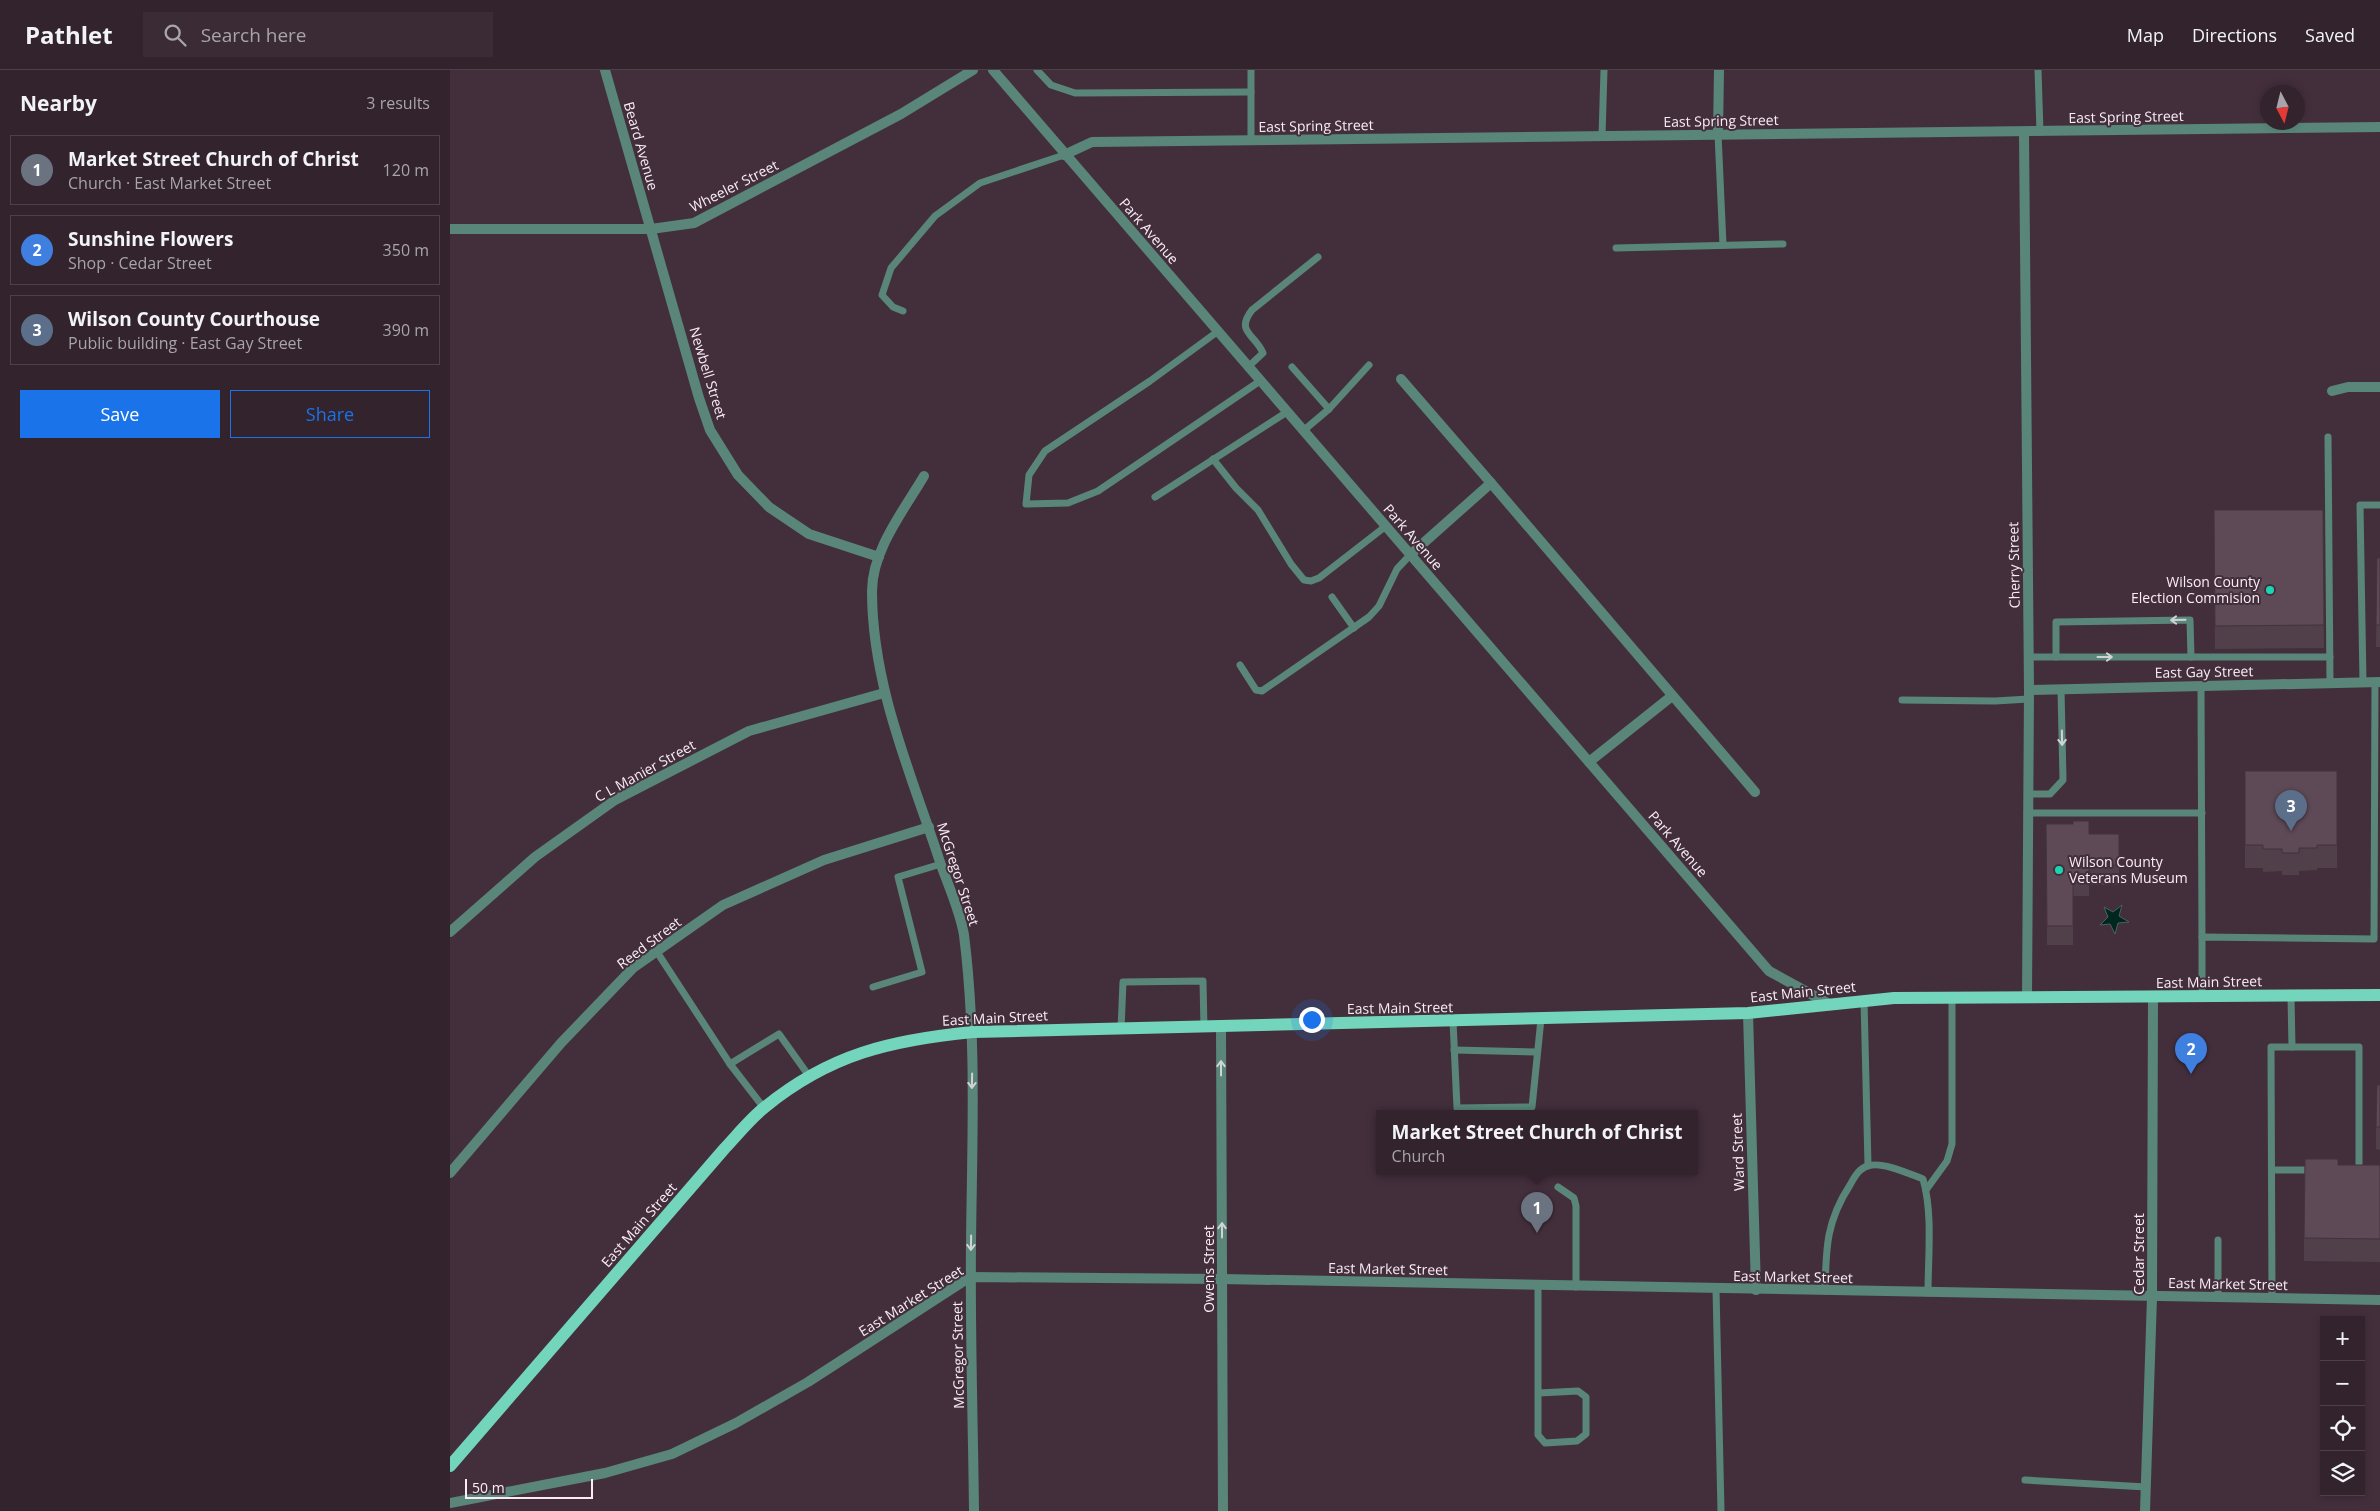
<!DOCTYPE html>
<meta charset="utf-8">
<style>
body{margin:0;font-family:"Open Sans",sans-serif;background:#3a2b35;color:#f1f3f6}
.controls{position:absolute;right:15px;bottom:15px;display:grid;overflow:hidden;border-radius:0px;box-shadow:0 2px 8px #0003}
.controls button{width:45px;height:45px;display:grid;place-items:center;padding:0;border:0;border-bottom:1px solid #4d4049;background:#32232d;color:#f1f3f6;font:25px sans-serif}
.compass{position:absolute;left:1810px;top:15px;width:45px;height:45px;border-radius:50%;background:#32232d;box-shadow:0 2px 8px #0003;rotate:173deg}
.scale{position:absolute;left:15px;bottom:12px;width:128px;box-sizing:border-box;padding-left:5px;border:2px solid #f9ecf4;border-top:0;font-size:14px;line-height:18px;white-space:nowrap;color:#f9ecf4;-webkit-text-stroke:4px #432f3c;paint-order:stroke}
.you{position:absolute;left:861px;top:949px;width:18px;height:18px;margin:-12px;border:4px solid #fff;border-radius:50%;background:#1a73e8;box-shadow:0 0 0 8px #1a73e833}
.badge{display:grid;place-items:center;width:32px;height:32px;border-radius:50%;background:#1a73e8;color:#fff;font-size:16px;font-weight:700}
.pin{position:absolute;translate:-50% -41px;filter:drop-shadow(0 1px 2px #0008)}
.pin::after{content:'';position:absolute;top:26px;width:18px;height:15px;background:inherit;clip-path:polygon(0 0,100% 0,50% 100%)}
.popup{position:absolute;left:926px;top:1040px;width:322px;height:65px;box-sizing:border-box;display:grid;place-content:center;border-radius:0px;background:#32232d;filter:drop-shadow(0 1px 4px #0005);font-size:16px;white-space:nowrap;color:#a8a4aa}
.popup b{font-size:19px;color:#f1f3f6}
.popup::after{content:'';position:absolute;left:50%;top:100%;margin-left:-10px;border:10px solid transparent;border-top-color:#32232d}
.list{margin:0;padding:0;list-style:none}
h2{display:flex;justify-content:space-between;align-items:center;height:65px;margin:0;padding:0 20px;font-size:21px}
h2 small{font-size:16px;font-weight:400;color:#a8a4aa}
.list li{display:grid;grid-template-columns:32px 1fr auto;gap:15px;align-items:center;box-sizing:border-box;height:70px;margin:0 10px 10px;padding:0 10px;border:1px solid #4d4049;border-radius:0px}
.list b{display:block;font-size:19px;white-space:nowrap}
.list p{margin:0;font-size:16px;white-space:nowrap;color:#a8a4aa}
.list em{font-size:16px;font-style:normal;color:#a8a4aa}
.actions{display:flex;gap:10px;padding:15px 20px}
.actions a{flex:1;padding:11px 0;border:1px solid #1a73e8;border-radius:0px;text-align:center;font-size:18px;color:#1a73e8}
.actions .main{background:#1a73e8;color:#fff}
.icon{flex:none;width:28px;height:28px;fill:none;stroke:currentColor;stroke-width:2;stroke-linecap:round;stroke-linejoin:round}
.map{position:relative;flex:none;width:1930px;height:1441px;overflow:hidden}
header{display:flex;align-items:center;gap:30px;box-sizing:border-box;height:70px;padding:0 25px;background:#32232d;border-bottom:1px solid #4d4049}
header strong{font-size:24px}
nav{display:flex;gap:28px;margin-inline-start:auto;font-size:18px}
.search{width:350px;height:45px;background:#3a2b35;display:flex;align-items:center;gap:12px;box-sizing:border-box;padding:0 18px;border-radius:0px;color:#a8a4aa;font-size:19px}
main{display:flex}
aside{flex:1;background:#32232d}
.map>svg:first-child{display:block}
.water{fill:#00271f;stroke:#4b625f}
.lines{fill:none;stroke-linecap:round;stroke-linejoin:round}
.service{stroke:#598679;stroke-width:7}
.minor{stroke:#598679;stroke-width:10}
.tertiary{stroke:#598679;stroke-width:10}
.primary{stroke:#73d5bb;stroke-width:12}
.wall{fill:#513f4a}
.building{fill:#5e4956;stroke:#42333c}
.oneway{stroke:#d1d2d5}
.poi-dot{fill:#1bd5b1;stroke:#432f3c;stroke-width:2}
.labels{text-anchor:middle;stroke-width:4;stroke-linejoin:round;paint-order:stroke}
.street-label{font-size:14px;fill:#f9ecf4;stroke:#432f3c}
.poi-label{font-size:14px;fill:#f9ecf4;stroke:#432f3c;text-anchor:end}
</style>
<header>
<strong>Pathlet</strong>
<div class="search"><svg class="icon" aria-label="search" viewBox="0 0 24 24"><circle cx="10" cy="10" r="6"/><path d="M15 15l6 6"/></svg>Search here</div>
<nav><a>Map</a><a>Directions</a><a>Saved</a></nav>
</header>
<main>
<aside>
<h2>Nearby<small>3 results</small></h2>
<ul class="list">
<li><span class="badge" style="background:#6b7280">1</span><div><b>Market Street Church of Christ</b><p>Church · East Market Street</p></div><em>120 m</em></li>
<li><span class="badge" style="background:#3f7fe0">2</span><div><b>Sunshine Flowers</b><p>Shop · Cedar Street</p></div><em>350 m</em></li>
<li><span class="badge" style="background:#5c6f8a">3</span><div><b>Wilson County Courthouse</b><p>Public building · East Gay Street</p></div><em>390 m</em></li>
</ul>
<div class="actions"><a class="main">Save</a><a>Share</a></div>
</aside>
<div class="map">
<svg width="1930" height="1441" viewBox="0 0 1930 1441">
<rect width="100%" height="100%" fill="#432f3c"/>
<!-- water -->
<polygon class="water" points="1672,835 1669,846 1679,852 1668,853 1665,864 1660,854 1650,855 1658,847 1654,837 1663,842"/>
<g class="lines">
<!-- service -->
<g class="service">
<polyline points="587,0 601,15 625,23 801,22"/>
<polyline points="1588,0 1590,62"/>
<polyline points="1268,64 1273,175"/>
<polyline points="1152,66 1154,0"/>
<polyline points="801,70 801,0"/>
<polyline points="1166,178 1333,174"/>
<polyline points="453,241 443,237 432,225 441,198 485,146 530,113 614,85"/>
<polyline points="767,262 700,311 595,381 579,405 576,434 618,433 648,421 810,311"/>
<path d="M798 297 813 283C805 264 785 262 802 240L868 187"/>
<polyline points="842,297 879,339"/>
<polyline points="853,361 879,339 919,295"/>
<polyline points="1878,367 1880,613"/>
<polyline points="763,389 786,418 808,440 841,494 854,510 861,511 869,508 936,456"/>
<polyline points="705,427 837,342"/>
<polyline points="882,527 904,558"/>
<polyline points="1579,587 1880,587"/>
<polyline points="1606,587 1606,552 1740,550 1741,587"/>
<polyline points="790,595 806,620 812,621 919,547 929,536 947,499 960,485"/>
<polyline points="1913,613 1910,435 1930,435"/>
<polyline points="1751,616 1752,867"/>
<polyline points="1452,630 1545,631 1579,629"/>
<polyline points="1578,724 1600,724 1613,710 1611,619"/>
<polyline points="1577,743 1752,743"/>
<polyline points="207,882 280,994"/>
<polyline points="423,917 472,902 448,807 491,794"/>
<polyline points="1841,926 1842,977"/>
<polyline points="1752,927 1752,867 1924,869 1925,612"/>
<polyline points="1414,930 1418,1095"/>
<polyline points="1003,951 1007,1038 1082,1037 1091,949"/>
<polyline points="671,959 673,912 753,911 754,958"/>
<polyline points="1004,980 1087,982"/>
<polyline points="314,1038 280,994 329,964 359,1006"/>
<polyline points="1822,1100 1863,1100"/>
<polyline points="1108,1117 1124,1128 1126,1136 1126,1217"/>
<polyline points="1476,1120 1497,1091 1502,1074 1502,927"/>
<polyline points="1768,1170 1768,1228"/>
<polyline points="1088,1216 1088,1365 1095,1373 1127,1371 1136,1364 1136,1327 1128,1321 1089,1323"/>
<polyline points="1266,1219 1271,1441"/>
<path d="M1375 1221C1376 1178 1376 1152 1400 1115 1404 1108 1409 1098 1418 1096 1432 1091 1460 1104 1473 1109 1483 1143 1478 1188 1478 1223"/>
<polyline points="1822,1229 1821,977 1909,977 1909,1099 1904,1099"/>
<polyline points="1575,1410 1696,1417"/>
</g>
<!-- minor -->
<g class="minor">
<polyline points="155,0 249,328 260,360 288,405 319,437 359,464 429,487"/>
<polyline points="1574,63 1579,620 1577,928"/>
<polyline points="1268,64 1269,0"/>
<polyline points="614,85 642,72 1930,57"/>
<polyline points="0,159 201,159 244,153 451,44 523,0"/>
<polyline points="951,309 1041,413"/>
<polyline points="1882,321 1898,317 1930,317"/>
<path d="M474 406C454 440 422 480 422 521 422 615 460 701 489 789 497 813 510 840 514 865 527 968 522 1071 521 1174 520 1263 523 1352 524 1441"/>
<polyline points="960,485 1041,413 1305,722"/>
<polyline points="1579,620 1930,612"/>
<polyline points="1139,692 1222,626"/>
<polyline points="0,862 85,787 165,730 299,661 434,623"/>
<polyline points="1298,943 1306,1220"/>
<polyline points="771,957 773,1441"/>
<polyline points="0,1103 111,973 183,898 273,835 374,790 479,757"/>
<polyline points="0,1433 155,1403 222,1384 286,1353 358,1312 520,1207 772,1209 1930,1230"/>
</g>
<!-- tertiary -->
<g class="tertiary">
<polyline points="543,0 1319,901 1379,934"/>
<polyline points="1695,1441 1702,1227 1703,927"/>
</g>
<!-- primary -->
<path class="primary" d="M0 1396 275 1078C288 1064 301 1048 315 1037 380 984 441 970 523 962L1298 943 1444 928 1930 925"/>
</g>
<!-- wall -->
<g class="wall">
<polygon points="1764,440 1873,440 1874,578 1765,579"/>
<polygon points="1927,488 1930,488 1930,577 1926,577"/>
<polygon points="1795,701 1887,701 1887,798 1867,798 1867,800 1849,801 1849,805 1832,805 1832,801 1813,802 1813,798 1795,798"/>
<polygon points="1596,754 1639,764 1669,764 1669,815 1639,815 1639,826 1623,826 1623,875 1597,875"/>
<polygon points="1930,1015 1930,1080 1926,1079 1926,1057"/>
<polygon points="1888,1095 1930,1095 1930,1192 1854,1191 1854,1168"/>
</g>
<!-- building -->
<g class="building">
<polygon points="1764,440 1873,440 1874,555 1765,556"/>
<polygon points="1927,488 1930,488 1930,555 1926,555"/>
<polygon points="1795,701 1887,701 1887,775 1867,775 1867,778 1849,778 1849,783 1832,783 1832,779 1813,779 1813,775 1795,775"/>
<polygon points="1623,751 1639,751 1639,764 1669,764 1669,795 1639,796 1639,806 1623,806 1623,856 1597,856 1596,754 1623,754"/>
<polygon points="1927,1015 1930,1015 1930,1057 1926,1057"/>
<polygon points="1855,1089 1888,1089 1888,1095 1930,1095 1930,1169 1854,1168"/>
</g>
<!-- one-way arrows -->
<defs><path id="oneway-shaft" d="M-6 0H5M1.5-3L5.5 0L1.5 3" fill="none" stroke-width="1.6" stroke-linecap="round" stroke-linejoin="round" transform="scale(1.25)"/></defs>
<g class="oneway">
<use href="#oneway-shaft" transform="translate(1728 550) rotate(179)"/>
<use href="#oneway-shaft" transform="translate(1655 587)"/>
<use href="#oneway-shaft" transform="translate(1612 668) rotate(89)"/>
<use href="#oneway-shaft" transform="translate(771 998) rotate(-90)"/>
<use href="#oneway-shaft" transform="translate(522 1011) rotate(91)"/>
<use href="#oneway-shaft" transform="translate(772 1160) rotate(-90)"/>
<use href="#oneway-shaft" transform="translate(521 1173) rotate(91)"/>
</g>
<!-- markers -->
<g class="poi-dot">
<circle cx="1820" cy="520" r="5"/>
<circle cx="1609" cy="800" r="5"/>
</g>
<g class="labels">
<!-- street labels -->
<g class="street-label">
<text transform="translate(1676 47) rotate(-1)" y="5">East Spring Street</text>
<text transform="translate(1271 51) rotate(-1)" y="5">East Spring Street</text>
<text transform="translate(866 56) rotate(-1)" y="5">East Spring Street</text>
<text transform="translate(191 76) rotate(74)" y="5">Beard Avenue</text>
<text transform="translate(284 116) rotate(-27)" y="5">Wheeler Street</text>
<text transform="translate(699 161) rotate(49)" y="5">Park Avenue</text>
<text transform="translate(258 303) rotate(73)" y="5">Newbell Street</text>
<text transform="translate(963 467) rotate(49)" y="5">Park Avenue</text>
<text transform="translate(1564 495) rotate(-91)" y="5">Cherry Street</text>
<text transform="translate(1754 602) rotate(-1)" y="5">East Gay Street</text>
<text transform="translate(195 701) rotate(-29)" y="5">C L Manier Street</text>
<text transform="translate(1228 774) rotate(49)" y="5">Park Avenue</text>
<text transform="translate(508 804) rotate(72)" y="5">McGregor Street</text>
<text transform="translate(199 873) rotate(-37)" y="5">Reed Street</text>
<text transform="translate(1759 912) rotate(-1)" y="5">East Main Street</text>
<text transform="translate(1353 922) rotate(-6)" y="5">East Main Street</text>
<text transform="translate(950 938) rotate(-1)" y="5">East Main Street</text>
<text transform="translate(545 948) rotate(-3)" y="5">East Main Street</text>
<text transform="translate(1288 1082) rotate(-92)" y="5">Ward Street</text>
<text transform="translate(189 1155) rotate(-49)" y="5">East Main Street</text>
<text transform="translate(1689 1184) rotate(-90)" y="5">Cedar Street</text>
<text transform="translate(759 1199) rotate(-90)" y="5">Owens Street</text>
<text transform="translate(938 1199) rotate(1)" y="5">East Market Street</text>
<text transform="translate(1343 1207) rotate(1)" y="5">East Market Street</text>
<text transform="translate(1778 1214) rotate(1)" y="5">East Market Street</text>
<text transform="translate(461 1231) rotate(-32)" y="5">East Market Street</text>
<text transform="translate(508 1285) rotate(-91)" y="5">McGregor Street</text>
</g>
<!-- poi labels -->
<g class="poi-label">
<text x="1810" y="517">Wilson County<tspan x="1810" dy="16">Election Commision</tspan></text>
<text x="1619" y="797" text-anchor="start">Wilson County<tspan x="1619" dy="16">Veterans Museum</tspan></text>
</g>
</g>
</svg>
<div class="controls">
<button>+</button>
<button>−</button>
<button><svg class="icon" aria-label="locate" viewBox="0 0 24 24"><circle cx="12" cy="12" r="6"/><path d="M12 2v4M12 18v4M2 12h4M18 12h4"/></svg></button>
<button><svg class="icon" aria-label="layers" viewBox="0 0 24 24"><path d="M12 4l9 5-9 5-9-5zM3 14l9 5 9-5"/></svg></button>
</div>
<svg class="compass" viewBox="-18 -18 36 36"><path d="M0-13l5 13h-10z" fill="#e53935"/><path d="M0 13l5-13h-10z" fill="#a8a4aa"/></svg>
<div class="scale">50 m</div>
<div class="you"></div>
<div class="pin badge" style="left:1087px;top:1163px;background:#6b7280">1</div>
<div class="popup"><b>Market Street Church of Christ</b>Church</div>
<div class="pin badge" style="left:1741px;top:1004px;background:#3f7fe0">2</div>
<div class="pin badge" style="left:1841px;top:761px;background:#5c6f8a">3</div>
</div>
</main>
